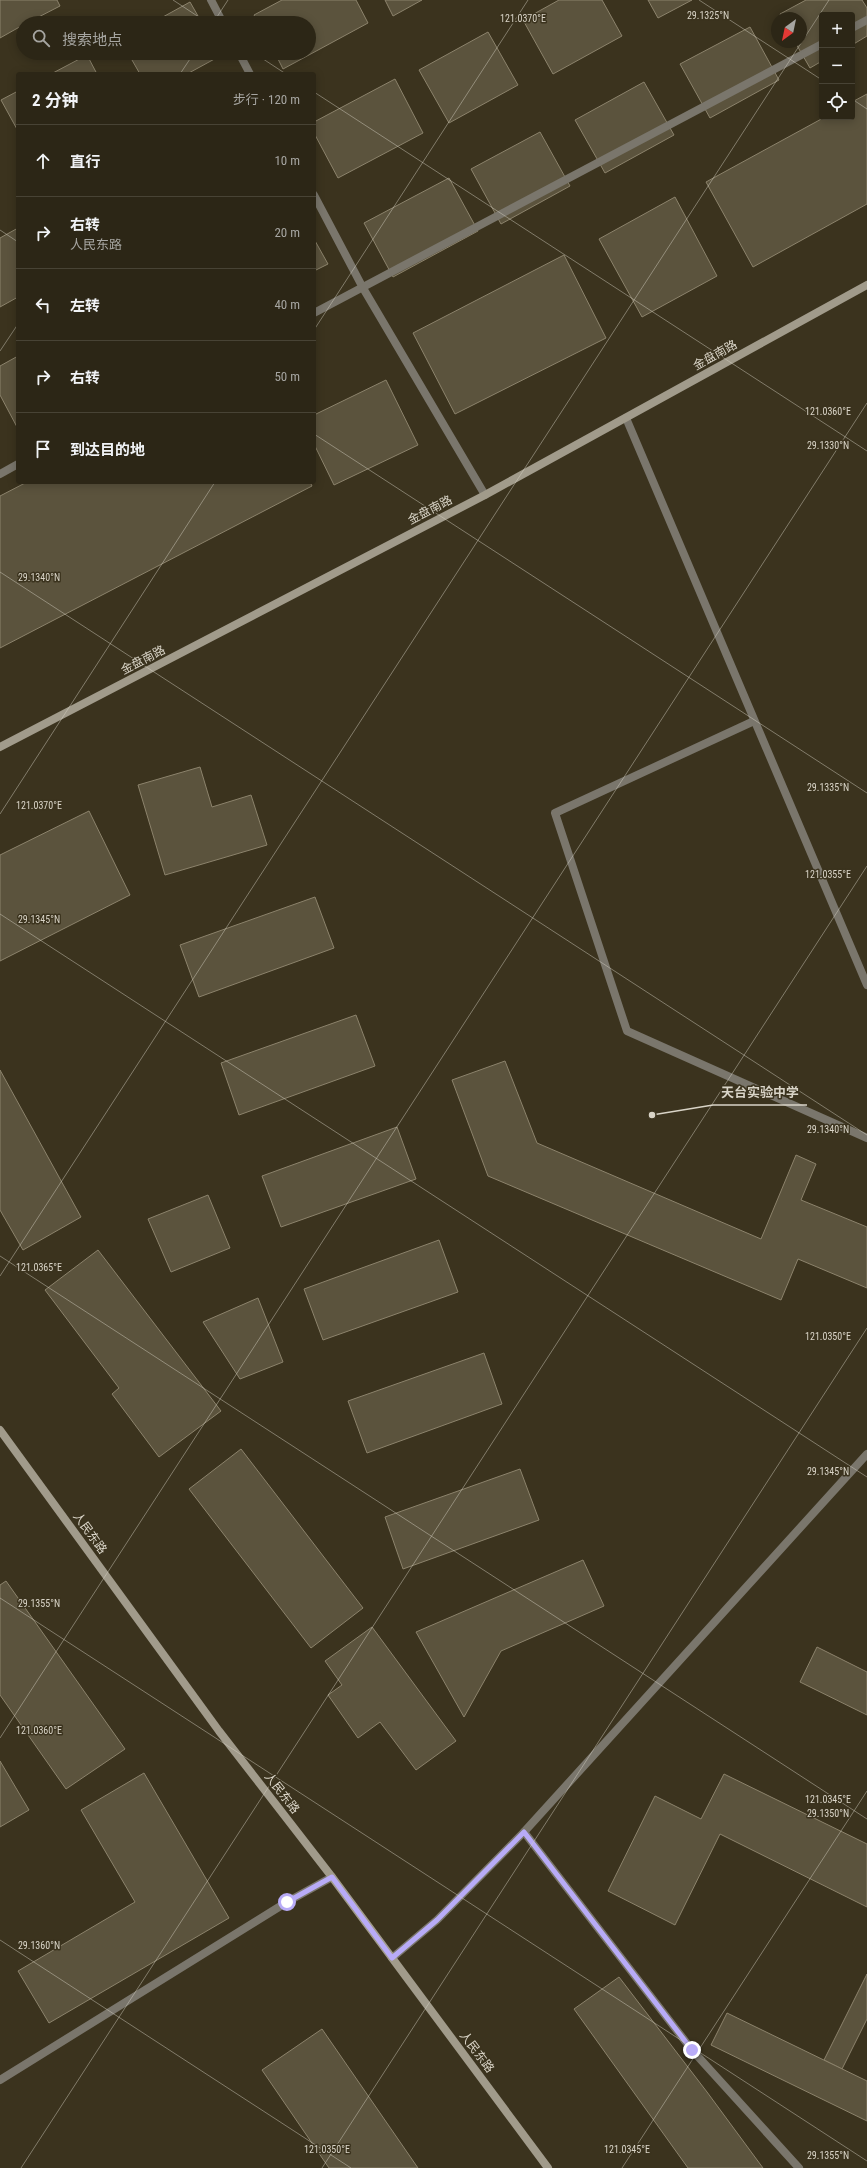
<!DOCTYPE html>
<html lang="zh">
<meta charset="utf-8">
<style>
body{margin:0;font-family:"Roboto Condensed","Noto Sans SC",sans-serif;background:#342e1f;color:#f1f3f6}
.controls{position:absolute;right:12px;top:12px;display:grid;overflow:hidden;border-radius:4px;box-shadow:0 2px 10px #0003}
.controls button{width:36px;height:36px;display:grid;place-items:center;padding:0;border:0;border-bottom:1px solid #484335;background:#2c2616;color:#f1f3f6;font:20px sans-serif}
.compass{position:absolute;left:771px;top:12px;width:36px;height:36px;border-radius:50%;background:#2c2616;box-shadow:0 2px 10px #0003;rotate:213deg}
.stop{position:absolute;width:12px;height:12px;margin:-9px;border:3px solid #b8abf7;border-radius:50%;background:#fff}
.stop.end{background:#b8abf7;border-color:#fff;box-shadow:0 1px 4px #0008}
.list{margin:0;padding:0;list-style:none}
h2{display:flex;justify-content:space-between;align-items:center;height:52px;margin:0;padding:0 16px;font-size:17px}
h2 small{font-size:13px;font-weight:400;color:#a6a5a1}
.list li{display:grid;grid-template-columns:26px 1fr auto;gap:12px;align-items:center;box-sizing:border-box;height:72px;padding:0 16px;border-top:1px solid #484335}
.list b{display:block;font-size:15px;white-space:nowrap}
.list p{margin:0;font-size:13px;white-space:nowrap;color:#a6a5a1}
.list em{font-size:13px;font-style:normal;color:#a6a5a1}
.icon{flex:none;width:22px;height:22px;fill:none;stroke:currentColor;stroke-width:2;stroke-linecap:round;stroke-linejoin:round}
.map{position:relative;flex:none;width:867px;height:2168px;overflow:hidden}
.search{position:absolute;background:#2c2616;box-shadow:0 2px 10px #0003;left:16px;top:16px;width:300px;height:44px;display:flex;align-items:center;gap:10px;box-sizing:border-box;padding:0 14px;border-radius:22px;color:#a6a5a1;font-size:15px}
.panel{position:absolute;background:#2c2616;box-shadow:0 2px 10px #0003;left:16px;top:72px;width:300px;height:412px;border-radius:4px}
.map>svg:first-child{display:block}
.building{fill:#5b533d;stroke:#8c836c}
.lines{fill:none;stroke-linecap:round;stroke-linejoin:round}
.service{stroke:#7a766c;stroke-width:8}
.minor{stroke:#7a766c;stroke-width:8}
.secondary{stroke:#a19b8b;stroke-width:8}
.route{stroke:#b8abf7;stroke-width:5}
.ticks{fill:none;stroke:#d9d4c7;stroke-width:1;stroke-opacity:0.45}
.labels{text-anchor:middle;stroke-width:3;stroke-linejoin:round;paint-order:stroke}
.street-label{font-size:12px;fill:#d9d4c7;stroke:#3b331e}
.ticks-label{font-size:10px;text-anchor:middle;fill:#d9d4c7;stroke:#3b331e;stroke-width:3;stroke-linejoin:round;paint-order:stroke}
.leader{fill:none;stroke:#d9d4c7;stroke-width:1.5}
.callout-dot{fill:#d9d4c7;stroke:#3b331e;stroke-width:1.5}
.callout-label{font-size:13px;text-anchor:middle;font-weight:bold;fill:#d9d4c7;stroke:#3b331e;stroke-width:3;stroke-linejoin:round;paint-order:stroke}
</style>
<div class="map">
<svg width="867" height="2168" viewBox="0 0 867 2168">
<rect width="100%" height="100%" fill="#3b331e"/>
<!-- building -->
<g class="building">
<polygon points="0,0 57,0 60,6 27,23 23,23 23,25 0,38"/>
<polygon points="282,0 356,0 368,23 283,69 275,53 309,53 309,23 258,23 254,15"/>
<polygon points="385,0 422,0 393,16"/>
<polygon points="559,0 602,0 622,36 553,74 523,20"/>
<polygon points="648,0 692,0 658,18"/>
<polygon points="806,0 862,0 867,8 867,36 852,45 852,15 822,15 822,61 810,68 795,42 801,42 801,18 782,18 780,14"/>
<polygon points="190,2 202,23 152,23"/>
<polygon points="750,27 779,80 710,118 680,64"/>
<polygon points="488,32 518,85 449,123 419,70"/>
<polygon points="128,53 218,53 220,56 187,74 140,74"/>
<polygon points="87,55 97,74 51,74"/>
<polygon points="395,79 423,133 338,178 314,133 314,122"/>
<polygon points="644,82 674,135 605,173 575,120"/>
<polygon points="18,91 18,131 1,100"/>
<polygon points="867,94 867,204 753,267 706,182 825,117 852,117 852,102"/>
<polygon points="540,132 570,186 501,224 471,169"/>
<polygon points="449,178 478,231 393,277 364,223"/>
<polygon points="675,197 717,276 642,317 599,239"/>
<polygon points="18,228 18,297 0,307 0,238"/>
<polygon points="314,239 328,264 314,271"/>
<polygon points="564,255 606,338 455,414 413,333"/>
<polygon points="18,356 18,426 17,427 0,395 0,366"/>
<polygon points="386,380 418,445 334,485 314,444 314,415"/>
<polygon points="27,482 310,482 312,486 0,648 0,496"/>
<polygon points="200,767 212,807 251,795 267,845 165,875 138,785"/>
<polygon points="89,811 130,895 0,961 0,855"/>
<polygon points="315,897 334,948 199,997 180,945"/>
<polygon points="356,1015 375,1066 239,1115 221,1063"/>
<polygon points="505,1061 537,1143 761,1239 796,1155 816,1164 801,1200 867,1227 867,1288 798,1259 781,1300 488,1176 452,1080"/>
<polygon points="0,1070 81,1217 23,1250 0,1210"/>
<polygon points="397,1127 416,1179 281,1227 262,1176"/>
<polygon points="208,1195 230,1248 171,1272 148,1219"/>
<polygon points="439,1240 458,1292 323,1340 304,1289"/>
<polygon points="98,1250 221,1411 159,1457 112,1394 119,1388 45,1290"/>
<polygon points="258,1298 283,1362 240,1379 203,1322"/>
<polygon points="484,1353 502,1404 367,1453 348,1401"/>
<polygon points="241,1449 363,1608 311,1648 189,1489"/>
<polygon points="520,1469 539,1520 403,1569 385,1517"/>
<polygon points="583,1560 604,1606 501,1651 464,1717 416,1632"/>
<polygon points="6,1581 125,1749 66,1789 0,1695 0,1585"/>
<polygon points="372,1627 456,1741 416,1770 380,1722 358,1738 328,1695 342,1685 325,1661"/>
<polygon points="817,1647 867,1672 867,1715 800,1682"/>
<polygon points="0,1761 29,1810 0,1827"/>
<polygon points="144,1773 229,1918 49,2023 18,1971 135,1902 81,1810"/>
<polygon points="724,1774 867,1844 867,1907 720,1834 675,1925 608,1891 655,1796 701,1819"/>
<polygon points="867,1974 867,2019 842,2069 824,2060"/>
<polygon points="619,1977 707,2092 763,2168 688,2168 574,2009"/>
<polygon points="727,2013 867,2081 867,2121 711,2045"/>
<polygon points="322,2029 418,2168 329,2168 262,2070"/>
</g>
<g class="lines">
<!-- service -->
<g class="service">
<polyline points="626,418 867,985"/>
<polyline points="754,721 555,813 627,1031 867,1138"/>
<polyline points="524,1832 692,2050 799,2168"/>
<polyline points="392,1958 437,1920 524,1832 867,1454"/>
</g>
<!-- minor -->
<g class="minor">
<polyline points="211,0 223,23"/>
<polyline points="852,28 867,20"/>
<polyline points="239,53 250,74"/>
<polyline points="314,195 363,288 485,495"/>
<polyline points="314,313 822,44"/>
<polyline points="0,474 18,464"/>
<polyline points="0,2080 287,1902 332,1877"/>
</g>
<!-- secondary -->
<g class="secondary">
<polyline points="0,747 485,495 867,285"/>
<polyline points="0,1430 219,1731 332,1877 548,2168"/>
</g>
</g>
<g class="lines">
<!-- route -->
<polyline class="route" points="287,1902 332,1877 392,1958 437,1920 524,1832 692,2050"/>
</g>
<!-- ticks -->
<path class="ticks" d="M173 0 208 23M699 0 822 80M213 23 228 0M254 53 286 74M180 74 194 53M314 92 867 451M852 99 867 109M0 230 18 242M314 330 528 0M0 351 18 324M314 434 867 793M0 572 867 1135M0 814 215 482M0 914 867 1477M0 1256 867 1819M0 1276 829 0M0 1598 867 2161M0 1738 867 403M0 1940 351 2168M21 2168 867 866M322 2168 867 1328M622 2168 867 1791"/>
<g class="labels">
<!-- street labels -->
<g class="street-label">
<text transform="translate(715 355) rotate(-29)" y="4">金盘南路</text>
<text transform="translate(430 510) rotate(-27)" y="4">金盘南路</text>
<text transform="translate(143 660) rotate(-27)" y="4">金盘南路</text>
<text transform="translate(90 1533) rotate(54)" y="4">人民东路</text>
<text transform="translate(282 1793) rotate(52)" y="4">人民东路</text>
<text transform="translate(477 2052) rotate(53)" y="4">人民东路</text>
</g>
</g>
<g class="ticks-label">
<text x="708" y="19">29.1325°N</text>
<text x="523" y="22">121.0370°E</text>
<text x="828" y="415">121.0360°E</text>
<text x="828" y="449">29.1330°N</text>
<text x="39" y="581">29.1340°N</text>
<text x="828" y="791">29.1335°N</text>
<text x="39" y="809">121.0370°E</text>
<text x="828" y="878">121.0355°E</text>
<text x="39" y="923">29.1345°N</text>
<text x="828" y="1133">29.1340°N</text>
<text x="39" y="1271">121.0365°E</text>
<text x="828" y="1340">121.0350°E</text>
<text x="828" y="1475">29.1345°N</text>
<text x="39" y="1607">29.1355°N</text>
<text x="39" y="1734">121.0360°E</text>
<text x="828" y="1803">121.0345°E</text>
<text x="828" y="1817">29.1350°N</text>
<text x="39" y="1949">29.1360°N</text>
<text x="327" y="2153">121.0350°E</text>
<text x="627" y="2153">121.0345°E</text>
<text x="828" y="2159">29.1355°N</text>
</g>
<!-- callouts -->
<path class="leader" d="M652 1115L713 1105H807"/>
<circle class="callout-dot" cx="652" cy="1115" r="4"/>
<g class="callout-label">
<text x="760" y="1097">天台实验中学</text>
</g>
</svg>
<div class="controls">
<button>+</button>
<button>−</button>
<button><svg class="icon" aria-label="locate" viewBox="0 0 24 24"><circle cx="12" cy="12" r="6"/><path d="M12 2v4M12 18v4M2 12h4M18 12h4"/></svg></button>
</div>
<svg class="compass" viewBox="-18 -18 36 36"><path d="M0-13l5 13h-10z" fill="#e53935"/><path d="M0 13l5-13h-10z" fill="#a6a5a1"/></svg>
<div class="stop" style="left:287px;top:1902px"></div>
<div class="stop end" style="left:692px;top:2050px"></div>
<div class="search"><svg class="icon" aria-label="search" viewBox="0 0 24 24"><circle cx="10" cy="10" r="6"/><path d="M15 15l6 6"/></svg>搜索地点</div>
<section class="panel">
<h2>2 分钟<small>步行 · 120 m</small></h2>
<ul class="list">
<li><svg class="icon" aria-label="ahead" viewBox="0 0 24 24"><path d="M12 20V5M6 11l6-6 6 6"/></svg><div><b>直行</b></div><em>10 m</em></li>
<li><svg class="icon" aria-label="right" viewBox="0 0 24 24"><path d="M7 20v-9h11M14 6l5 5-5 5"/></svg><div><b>右转</b><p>人民东路</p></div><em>20 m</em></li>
<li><svg class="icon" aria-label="left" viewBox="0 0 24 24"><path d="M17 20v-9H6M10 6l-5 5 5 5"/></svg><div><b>左转</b></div><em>40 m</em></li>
<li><svg class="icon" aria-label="right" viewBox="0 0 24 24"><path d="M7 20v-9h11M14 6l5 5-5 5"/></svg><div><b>右转</b></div><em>50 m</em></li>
<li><svg class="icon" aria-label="arrive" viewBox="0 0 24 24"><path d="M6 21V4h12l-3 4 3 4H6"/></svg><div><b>到达目的地</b></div></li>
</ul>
</section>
</div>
